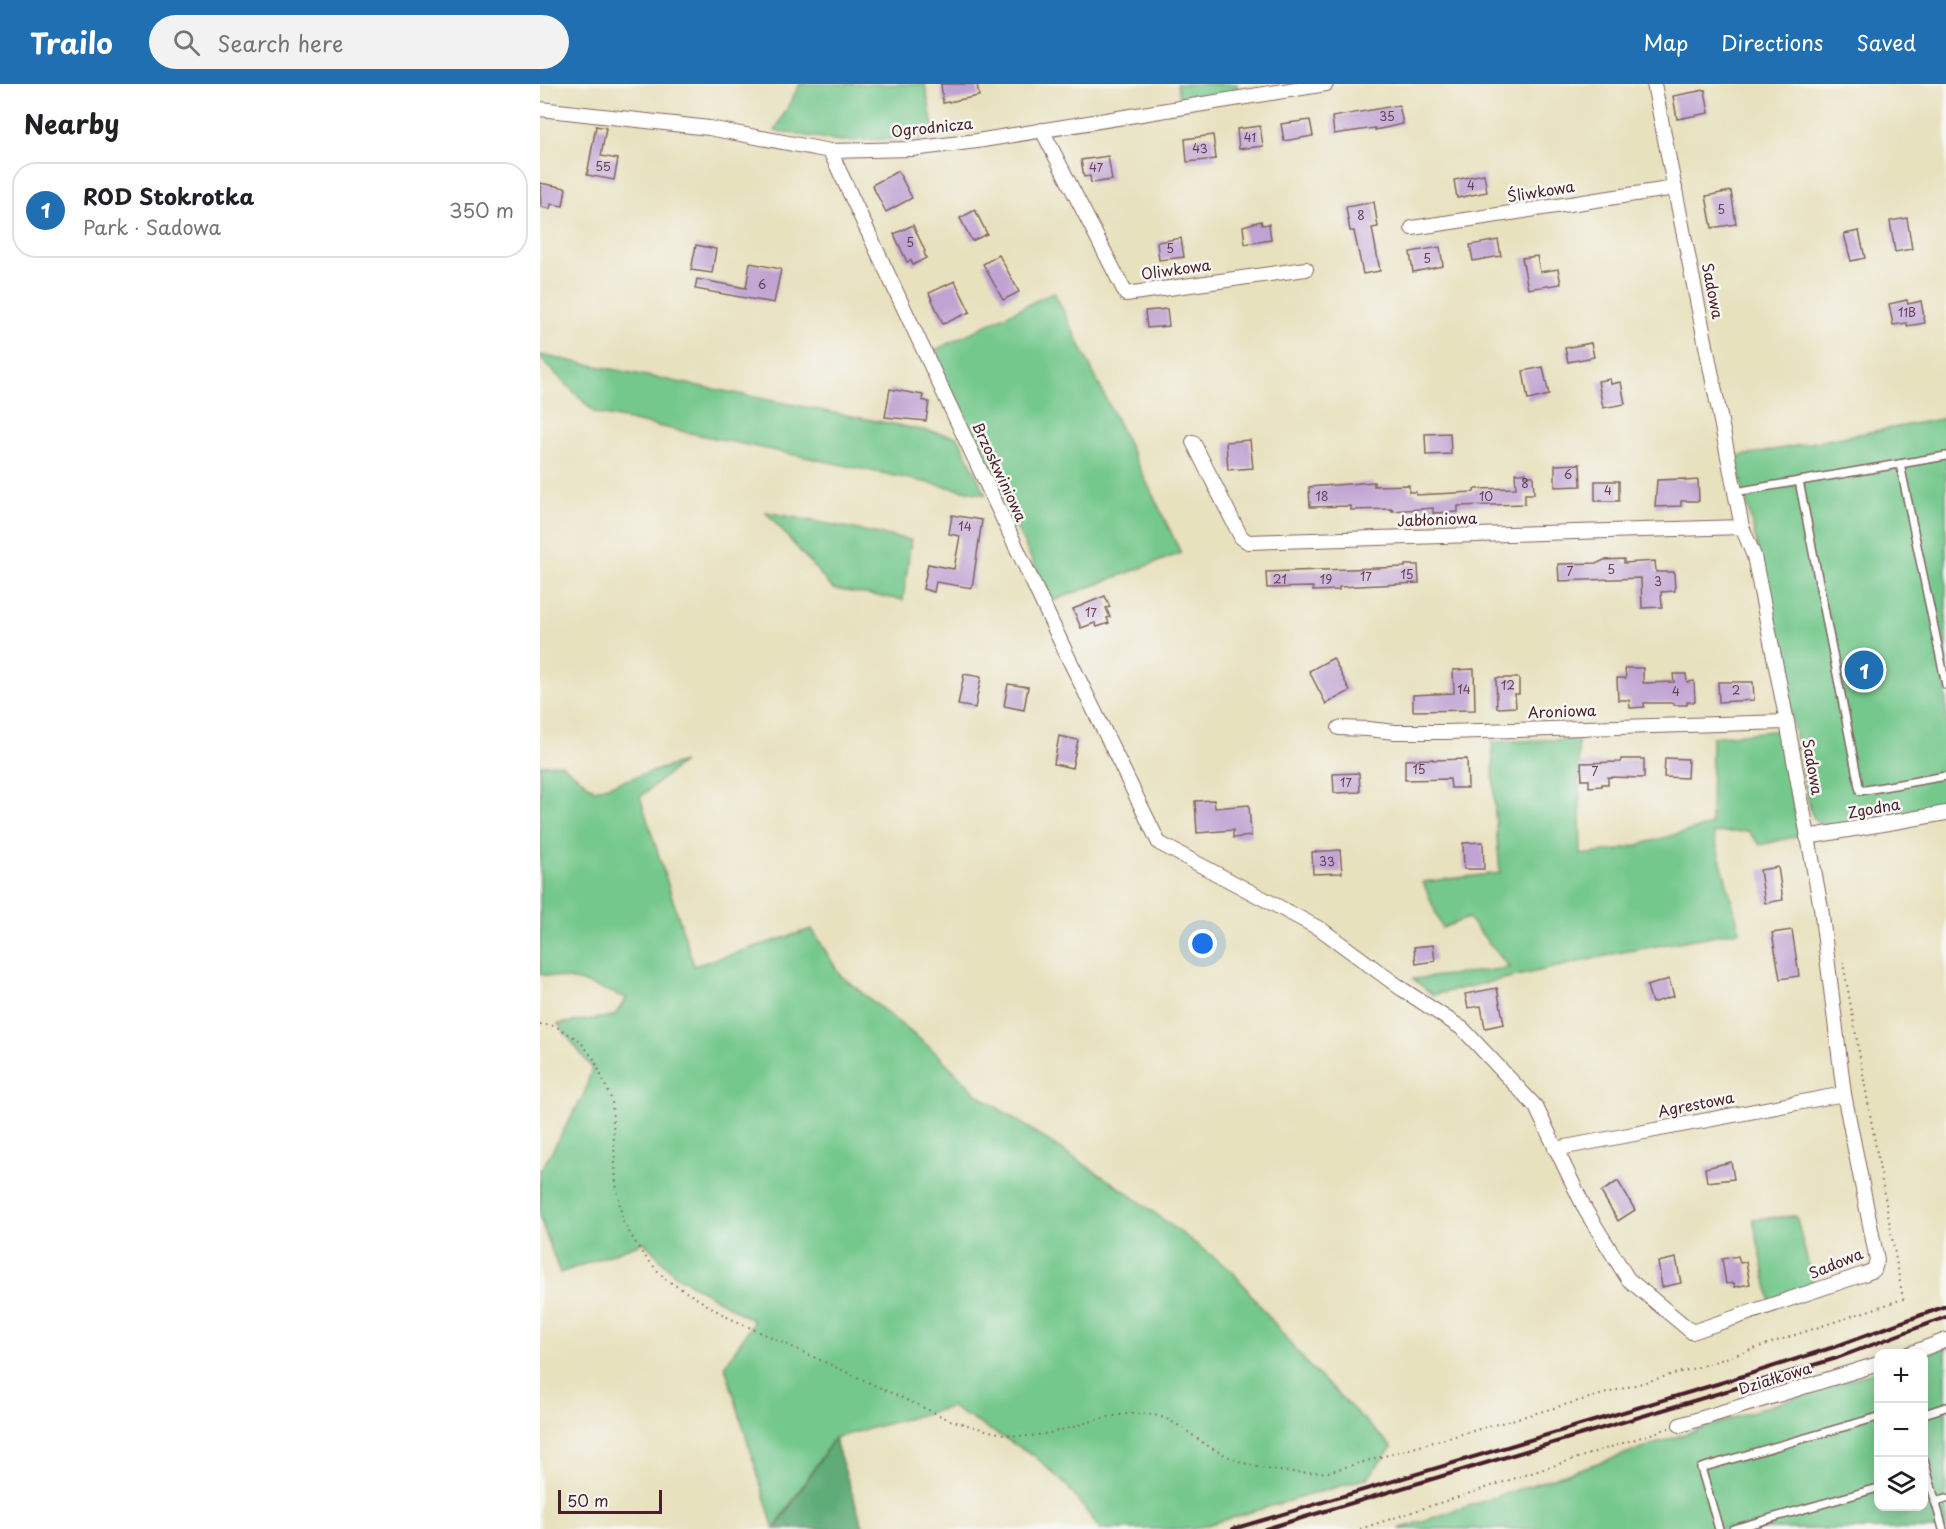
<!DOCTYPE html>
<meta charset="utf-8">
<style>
body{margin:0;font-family:"Playpen Sans",sans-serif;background:#f2f2f2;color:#202124}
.controls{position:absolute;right:18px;bottom:18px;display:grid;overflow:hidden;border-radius:12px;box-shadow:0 3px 15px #0003}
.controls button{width:54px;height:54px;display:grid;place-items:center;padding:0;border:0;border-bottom:2px solid #e0e0e0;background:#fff;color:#202124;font:30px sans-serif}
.scale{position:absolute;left:18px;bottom:15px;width:104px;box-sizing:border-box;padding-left:6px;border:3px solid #4a1f2b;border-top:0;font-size:16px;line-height:21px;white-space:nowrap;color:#4a1f2b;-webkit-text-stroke:4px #f6f6f2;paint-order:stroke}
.you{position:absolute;left:663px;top:860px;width:21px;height:21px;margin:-15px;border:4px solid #fff;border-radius:50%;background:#1a73e8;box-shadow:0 0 0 9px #1a73e833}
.badge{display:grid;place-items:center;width:39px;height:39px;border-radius:50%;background:#1f6fb2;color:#fff;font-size:20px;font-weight:700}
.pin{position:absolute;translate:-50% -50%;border:3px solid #fff;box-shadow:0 2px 6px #0006}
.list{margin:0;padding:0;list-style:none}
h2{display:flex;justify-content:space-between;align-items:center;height:78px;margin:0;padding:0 24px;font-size:26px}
h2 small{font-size:20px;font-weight:400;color:#757577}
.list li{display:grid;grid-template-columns:39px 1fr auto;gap:18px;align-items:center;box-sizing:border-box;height:96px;margin:0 12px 12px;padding:0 12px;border:2px solid #e0e0e0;border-radius:24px}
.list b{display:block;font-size:22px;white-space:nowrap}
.list p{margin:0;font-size:20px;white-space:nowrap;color:#757577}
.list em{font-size:20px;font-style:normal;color:#757577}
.icon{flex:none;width:33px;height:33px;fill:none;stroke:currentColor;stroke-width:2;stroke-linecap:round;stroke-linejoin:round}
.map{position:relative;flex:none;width:1406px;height:1445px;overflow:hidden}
header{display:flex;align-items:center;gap:36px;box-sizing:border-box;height:84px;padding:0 30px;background:#1f6fb2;color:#fff}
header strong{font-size:28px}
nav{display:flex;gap:33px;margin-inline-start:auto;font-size:21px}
.search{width:420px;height:54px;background:#f2f2f2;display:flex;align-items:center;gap:15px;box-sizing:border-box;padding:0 21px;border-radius:33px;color:#757577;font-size:22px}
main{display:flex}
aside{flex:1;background:#fff}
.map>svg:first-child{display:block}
.green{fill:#74c88c;stroke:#5f745c;stroke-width:1.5}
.forest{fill:#5fac78;stroke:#546652;stroke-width:1.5}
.building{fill:#bfa3d2}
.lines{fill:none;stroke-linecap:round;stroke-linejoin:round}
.service-casing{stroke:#81635e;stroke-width:10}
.minor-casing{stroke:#81635e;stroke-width:16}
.path{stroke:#81635e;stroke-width:2;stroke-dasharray:1.5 4.5;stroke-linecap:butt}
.service{stroke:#fff;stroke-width:7}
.minor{stroke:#fff;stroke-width:14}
.rail{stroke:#4a1f2b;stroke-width:4}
.labels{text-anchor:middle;stroke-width:5;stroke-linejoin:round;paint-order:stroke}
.number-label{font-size:12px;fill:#674055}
.street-label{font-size:15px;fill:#4a1f2b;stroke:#f6f6f2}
</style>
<header>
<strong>Trailo</strong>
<div class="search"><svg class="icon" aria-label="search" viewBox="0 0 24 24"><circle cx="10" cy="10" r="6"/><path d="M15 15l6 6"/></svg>Search here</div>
<nav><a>Map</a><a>Directions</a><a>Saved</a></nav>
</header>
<main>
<aside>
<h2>Nearby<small></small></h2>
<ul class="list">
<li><span class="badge">1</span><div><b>ROD Stokrotka</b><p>Park · Sadowa</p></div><em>350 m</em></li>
</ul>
</aside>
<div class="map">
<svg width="1406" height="1445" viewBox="0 0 1406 1445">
<rect width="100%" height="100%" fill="#f6f6f2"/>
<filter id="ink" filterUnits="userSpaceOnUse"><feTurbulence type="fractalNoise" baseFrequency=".0167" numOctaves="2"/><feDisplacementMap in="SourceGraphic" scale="12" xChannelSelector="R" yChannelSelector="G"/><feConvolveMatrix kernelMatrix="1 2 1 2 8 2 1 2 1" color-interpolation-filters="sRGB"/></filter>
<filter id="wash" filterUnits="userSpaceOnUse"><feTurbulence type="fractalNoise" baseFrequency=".008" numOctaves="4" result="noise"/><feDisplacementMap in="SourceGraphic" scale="24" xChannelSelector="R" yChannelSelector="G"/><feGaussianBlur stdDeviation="1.35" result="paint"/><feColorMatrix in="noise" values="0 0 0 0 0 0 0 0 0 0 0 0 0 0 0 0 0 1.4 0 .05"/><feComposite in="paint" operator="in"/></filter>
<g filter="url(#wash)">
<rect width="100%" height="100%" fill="#e8e1be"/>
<!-- green -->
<g class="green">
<polygon points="260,0 385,0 395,53 301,57 235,47"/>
<polygon points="637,0 697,0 698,10 640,18"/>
<polygon points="514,208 641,469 512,517 391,268"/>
<polygon points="0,271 418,353 446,411 55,329 0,274"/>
<polygon points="1406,334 1406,724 1290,743 1277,738 1271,729 1214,448 1195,373"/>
<polygon points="226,428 371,456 363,516 293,505"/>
<polygon points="1241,646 1259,752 1220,761 1208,747 1173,749 1200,847 1083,868 893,911 873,895 970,884 928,834 902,844 883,798 960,789 955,729 952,658 1038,655 1041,771 1079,766 1171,741 1172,653"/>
<polygon points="143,678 100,713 154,882 272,845 300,891 393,966 438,1011 588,1109 692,1187 768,1281 852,1363 827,1394 653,1445 560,1445 527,1402 495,1372 411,1323 294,1354 234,1445 185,1282 214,1237 135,1191 104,1158 20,1189 0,1134 0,1084 3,1083 44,1010 52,984 18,940 74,932 87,914 39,897 0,890 0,681 21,680 55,706"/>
<polygon points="1256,1132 1274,1203 1231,1219 1213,1135"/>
<polygon points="1406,1263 1406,1445 859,1445 1338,1286 1338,1422 1384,1422 1384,1271"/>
</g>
<!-- forest -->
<polygon class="forest" points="294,1354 324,1445 236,1445"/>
<g id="blocks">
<!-- building -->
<g class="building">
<polygon points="401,0 437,0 439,12 403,19"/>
<polygon points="1165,6 1169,29 1137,35 1133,12"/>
<polygon points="859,21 863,40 835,46 835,44 794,50 792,33"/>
<polygon points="770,36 773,52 744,57 741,40"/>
<polygon points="56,42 66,44 61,72 78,75 74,96 47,91"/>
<polygon points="720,42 723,62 699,65 697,45"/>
<polygon points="673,51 676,75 647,78 645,55"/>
<polygon points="568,72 572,96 551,99 550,92 544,93 541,76"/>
<polygon points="358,87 372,114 346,128 332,101"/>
<polygon points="944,90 947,108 917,114 914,96"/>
<polygon points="0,99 26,104 23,122 11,120 10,125 1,123"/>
<polygon points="1191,107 1196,140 1172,144 1166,112"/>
<polygon points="834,118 838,143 832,144 840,187 823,190 814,147 810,147 806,123"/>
<polygon points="435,126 447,150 432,157 420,134"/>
<polygon points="1367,134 1372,165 1355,168 1350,137"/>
<polygon points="721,137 722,141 729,140 731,156 705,160 703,142"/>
<polygon points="373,141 385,167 384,168 386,174 373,181 371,176 367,178 354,150"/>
<polygon points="1319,147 1325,174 1311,177 1304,150"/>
<polygon points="641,154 644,173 619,176 617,158"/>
<polygon points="958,156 961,172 933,177 930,161"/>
<polygon points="156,161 176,165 172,189 151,186"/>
<polygon points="900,163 903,182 873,188 870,168"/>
<polygon points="459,171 479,208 463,216 443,180"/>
<polygon points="997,172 1000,188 1018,185 1021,200 988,205 982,174"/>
<polygon points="210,179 241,185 234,219 155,205 157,195 206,204"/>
<polygon points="415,197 430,228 403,240 389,209"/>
<polygon points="1367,216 1368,220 1381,217 1385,239 1367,242 1367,239 1353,241 1349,220"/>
<polygon points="627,225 629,242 607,244 605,227"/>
<polygon points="1051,259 1054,273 1028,278 1025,264"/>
<polygon points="1003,283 1009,311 988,316 983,287"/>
<polygon points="1070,295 1071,300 1081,298 1085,320 1063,324 1058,297"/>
<polygon points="350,305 383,311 382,316 389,318 386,337 345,333"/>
<polygon points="910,349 911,370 886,371 885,350"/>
<polygon points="710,356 713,384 688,386 686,358"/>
<polygon points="1040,380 1041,402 1015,403 1015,381"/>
<polygon points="975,389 986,389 986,392 993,392 994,410 985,410 985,420 918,422 918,428 893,429 893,424 852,427 852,425 811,426 811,422 770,423 769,403 834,398 834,402 869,401 869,408 876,408 876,411 934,408 934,405 976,404"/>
<polygon points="1145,395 1145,397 1158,396 1159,417 1141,417 1141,422 1115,423 1117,396"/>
<rect x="1055" y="397" width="24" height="20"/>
<polygon points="412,431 442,436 432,504 396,498 394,508 383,505 388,480 414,485 420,452 409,450"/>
<polygon points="1084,475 1084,479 1115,477 1116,488 1134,488 1135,507 1121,508 1122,523 1102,524 1101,494 1019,497 1018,480 1058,479 1064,476"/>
<polygon points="865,481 878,481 879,499 799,503 799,506 773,507 773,503 727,504 726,488 865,483"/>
<polygon points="565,512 570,523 566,524 570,533 567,534 569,539 557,543 555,539 541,544 533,525"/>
<polygon points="793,574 810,607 786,620 769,587"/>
<polygon points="1085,584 1103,584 1103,599 1134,598 1133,590 1146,590 1147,598 1154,597 1155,618 1147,618 1147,621 1134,621 1134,619 1104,619 1104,623 1090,624 1089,616 1078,616 1077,594 1086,594"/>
<polygon points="934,585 935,626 873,627 873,611 914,609 913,586"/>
<polygon points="424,590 441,593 435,624 418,621"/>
<polygon points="956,594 979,594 979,610 975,610 976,623 957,624"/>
<polygon points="1178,598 1213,598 1214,616 1179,618"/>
<polygon points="468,600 488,603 484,626 464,622"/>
<polygon points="519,652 538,656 532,684 514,680"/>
<polygon points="1125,674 1148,675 1147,694 1124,693"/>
<polygon points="893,675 893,676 927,675 928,704 911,704 910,695 865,696 865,676"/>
<polygon points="1081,675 1104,675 1104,694 1068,693 1068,700 1062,700 1062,702 1049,703 1049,696 1042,696 1041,679 1081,678"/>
<polygon points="819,689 820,708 794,709 793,690"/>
<polygon points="674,716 675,724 709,721 711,752 693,754 693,746 657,749 655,717"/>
<polygon points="943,758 944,785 924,785 923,759"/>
<polygon points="800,766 802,789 773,790 772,768"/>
<polygon points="1238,783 1243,816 1225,819 1220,786"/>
<polygon points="1252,846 1259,892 1240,895 1232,849"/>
<polygon points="893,861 895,877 876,880 874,863"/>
<polygon points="1129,895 1134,912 1112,919 1107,902"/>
<polygon points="957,904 964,940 945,944 941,922 928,924 925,910"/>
<polygon points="1191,1078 1194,1095 1167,1098 1165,1084"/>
<polygon points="1078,1097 1095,1126 1078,1137 1061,1108"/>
<polygon points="1198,1172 1200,1179 1206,1178 1210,1200 1195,1203 1194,1199 1186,1200 1182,1175"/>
<polygon points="1136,1174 1141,1199 1122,1203 1118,1178"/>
</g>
</g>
</g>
<g filter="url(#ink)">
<use href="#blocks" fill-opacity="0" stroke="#81635e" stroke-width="1.5"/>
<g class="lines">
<!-- service casing -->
<g class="service-casing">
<g id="service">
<polyline points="1360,380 1406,601"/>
<polyline points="1259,397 1320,707 1406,692"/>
<polyline points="1195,408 1406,372"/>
<polyline points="1384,1330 1406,1323"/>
<polyline points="1384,1376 1403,1445"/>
<polyline points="1395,1418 1406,1415"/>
<polyline points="1179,1445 1161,1384 1338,1333"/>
<polyline points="1193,1445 1338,1404"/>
</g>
</g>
<!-- minor casing -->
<g class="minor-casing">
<g id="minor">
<polyline points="0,25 169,44 290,67 372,65 437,57 786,0"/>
<polyline points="502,46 586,210 766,185"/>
<polyline points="290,67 527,571 619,759 782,846 862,905 923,945 996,1023 1046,1127 1088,1195 1152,1248 1324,1190 1334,1186 1337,1176 1304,1010 1281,824 1247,638 1214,472 1202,443 1114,0"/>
<polyline points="872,144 1135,104"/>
<polyline points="653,358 701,453 708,458 1202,443"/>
<polyline points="799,644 828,645 855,648 906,648 1247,638"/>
<polyline points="1267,753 1406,729"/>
<polyline points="1015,1065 1304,1010"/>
<polyline points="1369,1270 1406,1256"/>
<polyline points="1140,1341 1338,1280"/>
</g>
</g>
<!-- path -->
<g class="path">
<path d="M0 940 15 942 39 956 54 975 72 1017 76 1100 83 1138 102 1169 125 1195 187 1233 410 1336C435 1343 461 1352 487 1352 530 1350 574 1321 618 1332 636 1337 650 1350 665 1360 708 1386 738 1390 788 1388L1162 1282 1363 1215 1303 878"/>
<polyline points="820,1445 1129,1344"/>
</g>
<!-- service -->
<use href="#service" class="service"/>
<!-- minor -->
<use href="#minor" class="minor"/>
<!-- rail -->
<g class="rail">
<polyline points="693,1445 1197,1294 1294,1263 1406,1222"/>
<polyline points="725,1445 1297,1274 1406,1233"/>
</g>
</g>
</g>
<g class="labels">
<!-- number labels -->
<g class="number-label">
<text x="847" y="37">35</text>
<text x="710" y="58">41</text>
<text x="660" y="69">43</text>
<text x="63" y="87">55</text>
<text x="556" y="88">47</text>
<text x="931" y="106">4</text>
<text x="1181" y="130">5</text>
<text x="821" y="136">8</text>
<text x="370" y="163">5</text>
<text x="630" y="169">5</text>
<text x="887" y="179">5</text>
<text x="222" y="205">6</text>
<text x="1367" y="233">11B</text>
<text x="1028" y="395">6</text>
<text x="985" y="404">8</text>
<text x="1068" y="411">4</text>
<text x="782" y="417">18</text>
<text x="946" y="417">10</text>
<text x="425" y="447">14</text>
<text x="1071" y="490">5</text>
<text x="1030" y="492">7</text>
<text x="867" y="495">15</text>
<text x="826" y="497">17</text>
<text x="740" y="500">21</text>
<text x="786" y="500">19</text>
<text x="1118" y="502">3</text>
<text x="551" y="533">17</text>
<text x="968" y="606">12</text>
<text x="924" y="610">14</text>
<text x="1196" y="611">2</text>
<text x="1136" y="612">4</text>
<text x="879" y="690">15</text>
<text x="1055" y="692">7</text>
<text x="806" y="703">17</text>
<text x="787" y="782">33</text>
</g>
<!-- street labels -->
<g class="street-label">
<text transform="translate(392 44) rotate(-6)" y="5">Ogrodnicza</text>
<text transform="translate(1001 108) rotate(-9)" y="5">Śliwkowa</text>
<text transform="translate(636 186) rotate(-8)" y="5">Oliwkowa</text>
<text transform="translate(1172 207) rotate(79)" y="5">Sadowa</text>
<text transform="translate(459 388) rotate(65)" y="5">Brzoskwiniowa</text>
<text transform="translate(897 436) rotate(-2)" y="5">Jabłoniowa</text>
<text transform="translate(1022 628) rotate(-2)" y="5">Aroniowa</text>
<text transform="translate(1272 683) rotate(80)" y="5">Sadowa</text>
<text transform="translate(1334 725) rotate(-10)" y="5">Zgodna</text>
<text transform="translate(1156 1021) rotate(-11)" y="5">Agrestowa</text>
<text transform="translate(1296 1180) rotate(-22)" y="5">Sadowa</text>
<text transform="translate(1235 1295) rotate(-17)" y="5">Działkowa</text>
</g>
</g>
</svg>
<div class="controls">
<button>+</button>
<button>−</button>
<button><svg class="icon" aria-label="layers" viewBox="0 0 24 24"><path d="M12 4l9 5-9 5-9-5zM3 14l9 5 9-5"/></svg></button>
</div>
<div class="scale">50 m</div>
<div class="you"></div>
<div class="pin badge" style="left:1324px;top:586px">1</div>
</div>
</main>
